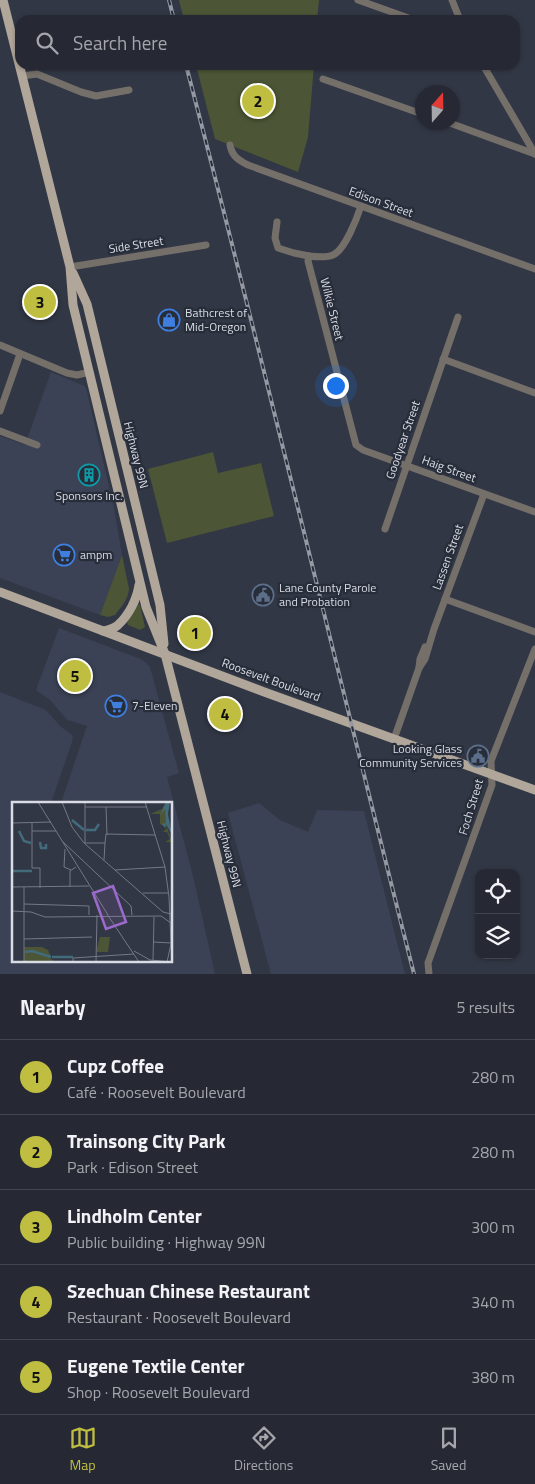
<!DOCTYPE html>
<meta charset="utf-8">
<style>
body{margin:0;font-family:"Titillium Web",sans-serif;background:#2e313c;color:#f1f3f6}
.controls{position:absolute;right:15px;bottom:15px;display:grid;overflow:hidden;border-radius:10px;box-shadow:0 1px 4px #0004}
.controls button{width:45px;height:45px;display:grid;place-items:center;padding:0;border:0;border-bottom:1px solid #42454f;background:#262934;color:#f1f3f6;font:25px sans-serif}
.compass{position:absolute;left:415px;top:85px;width:45px;height:45px;border-radius:50%;background:#262934;box-shadow:0 1px 4px #0004;rotate:20deg}
.you{position:absolute;left:335px;top:385px;width:18px;height:18px;margin:-12px;border:4px solid #fff;border-radius:50%;background:#1a73e8;box-shadow:0 0 0 8px #1a73e833}
.badge{display:grid;place-items:center;width:32px;height:32px;border-radius:50%;background:#bfbe41;color:#111;font-size:16px;font-weight:700}
.pin{position:absolute;translate:-50% -50%;border:2px solid #fff;box-shadow:0 1px 5px #0006}
.list{margin:0;padding:0;list-style:none}
h2{display:flex;justify-content:space-between;align-items:center;height:65px;margin:0;padding:0 20px;font-size:21px}
h2 small{font-size:16px;font-weight:400;color:#a4a6ac}
.list li{display:grid;grid-template-columns:32px 1fr auto;gap:15px;align-items:center;box-sizing:border-box;height:75px;padding:0 20px;border-top:1px solid #42454f}
.list b{display:block;font-size:19px;white-space:nowrap}
.list p{margin:0;font-size:16px;white-space:nowrap;color:#a4a6ac}
.list em{font-size:16px;font-style:normal;color:#a4a6ac}
.icon{flex:none;width:28px;height:28px;fill:none;stroke:currentColor;stroke-width:2;stroke-linecap:round;stroke-linejoin:round}
.map{position:relative;flex:none;width:535px;height:974px;overflow:hidden}
.search{position:absolute;background:#262934;box-shadow:0 1px 4px #0004;left:15px;right:15px;top:15px;height:55px;display:flex;align-items:center;gap:12px;box-sizing:border-box;padding:0 18px;border-radius:15px;color:#a4a6ac;font-size:19px}
.sheet{height:440px;background:#262934}
nav{display:flex;justify-content:space-around;align-items:center;box-sizing:border-box;height:70px;border-top:1px solid #42454f;background:#262934;font-size:14px;color:#a4a6ac}
nav a{display:grid;justify-items:center;gap:2px}
nav .on{color:#bfbe41}
.map>svg:first-child{display:block}
.built{fill:#3b4255}
.green{fill:#4c5535}
.lines{fill:none;stroke-linecap:round;stroke-linejoin:round}
.minor{stroke:#756f6a;stroke-width:7}
.major{stroke:#b1a69a;stroke-width:9}
.rail-casing{stroke:#9599a4;stroke-width:4}
.rail{stroke:#282d3a;stroke-width:2;stroke-dasharray:5.5;stroke-linecap:butt}
.labels{text-anchor:middle;stroke-width:4.5;stroke-linejoin:round;paint-order:stroke}
.street-label{font-size:12px;fill:#d9dce5;stroke:#282d3a}
.poi-label{font-size:12px;fill:#d9dce5;stroke:#282d3a;text-anchor:start}
.inset-river{fill:none;stroke:#426b7c;stroke-width:2.5}
.inset-road{fill:none;stroke:#757985;stroke-width:1}
.view{fill:#9c6acc;fill-opacity:0.15;stroke:#9c6acc;stroke-width:2.5}
.inset-edge{fill:none;stroke:#d9dce5;stroke-width:2.5}
</style>
<div class="map">
<svg width="535" height="974" viewBox="0 0 535 974">
<rect width="100%" height="100%" fill="#323745"/>
<!-- built -->
<g class="built">
<polygon points="51,372 84,386 86,388 114,508 122,555 100,615 0,578 0,436 25,445"/>
<polygon points="59,628 143,660 150,667 179,773 167,777 193,876 215,974 0,974 0,692 46,710 60,726 72,735 73,739 51,803 14,803 14,960 171,960 171,803 61,803 87,726 68,720 63,715 50,700 36,690"/>
<polygon points="259,803 280,820 308,832 317,810 364,811 405,974 271,974 228,813"/>
</g>
<!-- green -->
<g class="green">
<polygon points="179,0 319,0 317,20 184,20"/>
<polygon points="196,65 314,65 308,137 298,172 215,139"/>
<polygon points="213,452 218,473 261,463 274,516 167,543 148,469"/>
<path d="M122 555 129 589C128 600 121 607 115 615L108 617 100 615Z"/>
<polygon points="138,604 140,605 145,627 140,630 128,625 127,622"/>
</g>
<g class="lines">
<!-- minor -->
<g class="minor">
<polyline points="358,0 414,20"/>
<polyline points="452,0 460,20"/>
<polyline points="483,65 535,154"/>
<polyline points="22,76 37,74 81,92 96,96 129,90"/>
<polyline points="323,79 422,114"/>
<polyline points="447,122 535,154"/>
<path d="M230 145C232 156 238 160 248 165L535 269"/>
<path d="M361 206C357 218 345 250 333 255 326 258 317 257 309 256L308 261 356 445 363 450 535 512"/>
<polyline points="277,222 275,238 278,248 294,253 309,256"/>
<polyline points="70,267 206,245"/>
<polyline points="0,345 67,373 77,375 90,372"/>
<polyline points="443,359 535,393"/>
<polyline points="0,411 20,354"/>
<polyline points="0,431 37,445"/>
<polyline points="385,529 458,317"/>
<polyline points="445,599 535,632"/>
<polyline points="419,668 425,659 434,629 484,494"/>
<polyline points="394,739 419,668 420,659 425,647"/>
<polyline points="429,974 428,963 492,785 491,761 535,649"/>
</g>
<!-- major -->
<g class="major">
<polyline points="3,0 70,267 73,305 146,607 165,654 247,974"/>
<polyline points="73,273 87,304 160,605 164,644"/>
<polyline points="0,592 267,693 535,790"/>
<path d="M103 631C108 630 114 629 118 625 129 615 137 599 139 585"/>
</g>
<!-- rail casing -->
<g class="rail-casing">
<g id="rail">
<polyline points="169,0 174,20"/>
<path d="M186 65C265 367 337 671 414 974"/>
</g>
</g>
<!-- rail -->
<use href="#rail" class="rail"/>
</g>
<!-- icons -->
<defs>
<g id="shop-ring" transform="scale(1.125)"><circle r="9.5" fill="#282d3a" stroke="#3f7fe0" stroke-width="1.5"/><path d="M-5-2.5h2.3a2.7 3.5 0 0 1 5.4 0H5L5.5 6h-11ZM-1.5-2.5h3a1.5 2.3 0 0 0-3 0Z" fill="#3f7fe0"/></g>
<g id="building-ring" transform="scale(1.125)"><circle r="9.5" fill="#282d3a" stroke="#0f9aa8" stroke-width="1.5"/><path d="M-4-6H4V6H1V3H-1V6H-4ZM-2.5-4.3h1.7v1.8h-1.7ZM.8-4.3h1.7v1.8H.8ZM-2.5-1h1.7V.8h-1.7ZM.8-1h1.7V.8H.8Z" fill="#0f9aa8"/></g>
<g id="supermarket-ring" transform="scale(1.125)"><circle r="9.5" fill="#282d3a" stroke="#3f7fe0" stroke-width="1.5"/><path d="M-6-5.5h2.5l.6 2H6L4.5 2H-2.5L-4.4-4H-6ZM-1.5 3.2a1.3 1.3 0 1 0 .1 0ZM3 3.2a1.3 1.3 0 1 0 .1 0Z" fill="#3f7fe0"/></g>
<g id="civic-ring" transform="scale(1.125)"><circle r="9.5" fill="#282d3a" stroke="#5c6f8a" stroke-width="1.5"/><path d="M-.6-6.5H3V-4.5H.6V-3L4-1V1h2V6H-6V1h2V-1L-.6-3ZM-1.2 2.5V6h2.4V2.5Z" fill="#5c6f8a"/></g>
</defs>
<g fill-rule="evenodd">
<use href="#shop-ring" x="169" y="320"/>
<use href="#building-ring" x="89" y="475"/>
<use href="#supermarket-ring" x="64" y="555"/>
<use href="#civic-ring" x="263" y="595"/>
<use href="#supermarket-ring" x="116" y="706"/>
<use href="#civic-ring" x="478" y="756"/>
</g>
<g class="labels">
<!-- street labels -->
<g class="street-label">
<text transform="translate(381 202) rotate(20)" y="4">Edison Street</text>
<text transform="translate(136 245) rotate(-9)" y="4">Side Street</text>
<text transform="translate(332 309) rotate(76)" y="4">Wilkie Street</text>
<text transform="translate(403 440) rotate(-71)" y="4">Goodyear Street</text>
<text transform="translate(136 455) rotate(76)" y="4">Highway 99N</text>
<text transform="translate(449 469) rotate(20)" y="4">Haig Street</text>
<text transform="translate(448 557) rotate(-70)" y="4">Lassen Street</text>
<text transform="translate(271 680) rotate(20)" y="4">Roosevelt Boulevard</text>
<text transform="translate(471 807) rotate(-73)" y="4">Foch Street</text>
<text transform="translate(229 854) rotate(76)" y="4">Highway 99N</text>
</g>
<!-- poi labels -->
<g class="poi-label">
<text x="185" y="317">Bathcrest of<tspan x="185" dy="14">Mid-Oregon</tspan></text>
<text x="89" y="500" text-anchor="middle">Sponsors Inc.</text>
<text x="80" y="559">ampm</text>
<text x="279" y="592">Lane County Parole<tspan x="279" dy="14">and Probation</tspan></text>
<text x="132" y="710">7-Eleven</text>
<text x="462" y="753" text-anchor="end">Looking Glass<tspan x="462" dy="14">Community Services</tspan></text>
</g>
</g>
<!-- overview -->
<g transform="translate(12 802)">
<rect width="160" height="160" fill="#323745"/>
<path d="M154 0V22L160 40H153L158 37 155 30H151L155 26 148 22V12H138L150 7ZM88 135H98L96 150H84ZM12 145H30L36 148 39 155H37L43 160H12Z" fill="#4c5535"/>
<path d="M154 0H158L156 12 160 33 154 22 153 26 150 22 154 21 153 7 148 14Z" fill="#426b7c"/>
<path class="inset-river" d="M60 18 72 28M74 28H83L87 22M7 29 12 39 19 41M28 40 29 46H34V42M0 69H20M13 150 20 149 39 155M40 155H61"/>
<path class="inset-road" d="M26 0 96 113M50 0 60 25 72 41 151 110 159 112M73 0V41H93L92 58M133 0 153 65 157 95 159 142 155 160M73 5H135M94 5 95 33M0 21 39 20M20 21V66H28V86M20 29H44M50 39 119 104 120 113M93 41 94 32 143 33M53 47 52 65 59 68M103 68 153 65M0 85 77 84M58 85V69L64 65M131 91H157M12 102 77 104V113M0 109 19 110 33 115 149 114 159 121M95 112 127 160M12 137 80 135M141 140 160 141M122 149 138 158 160 160M141 158 142 115M12 160V85M61 160V156L122 152M84 160 85 113"/>
<path class="view" d="M101 84 114 120 94 127 81 91Z"/>
<rect width="160" height="160" class="inset-edge"/>
</g>
</svg>
<div class="controls">
<button><svg class="icon" aria-label="locate" viewBox="0 0 24 24"><circle cx="12" cy="12" r="6"/><path d="M12 2v4M12 18v4M2 12h4M18 12h4"/></svg></button>
<button><svg class="icon" aria-label="layers" viewBox="0 0 24 24"><path d="M12 4l9 5-9 5-9-5zM3 14l9 5 9-5"/></svg></button>
</div>
<svg class="compass" viewBox="-18 -18 36 36"><path d="M0-13l5 13h-10z" fill="#e53935"/><path d="M0 13l5-13h-10z" fill="#a4a6ac"/></svg>
<div class="you"></div>
<div class="pin badge" style="left:195px;top:633px">1</div>
<div class="pin badge" style="left:258px;top:101px">2</div>
<div class="pin badge" style="left:40px;top:302px">3</div>
<div class="pin badge" style="left:225px;top:714px">4</div>
<div class="pin badge" style="left:75px;top:676px">5</div>
<div class="search"><svg class="icon" aria-label="search" viewBox="0 0 24 24"><circle cx="10" cy="10" r="6"/><path d="M15 15l6 6"/></svg>Search here</div>
</div>
<section class="sheet">
<h2>Nearby<small>5 results</small></h2>
<ul class="list">
<li><span class="badge">1</span><div><b>Cupz Coffee</b><p>Café · Roosevelt Boulevard</p></div><em>280 m</em></li>
<li><span class="badge">2</span><div><b>Trainsong City Park</b><p>Park · Edison Street</p></div><em>280 m</em></li>
<li><span class="badge">3</span><div><b>Lindholm Center</b><p>Public building · Highway 99N</p></div><em>300 m</em></li>
<li><span class="badge">4</span><div><b>Szechuan Chinese Restaurant</b><p>Restaurant · Roosevelt Boulevard</p></div><em>340 m</em></li>
<li><span class="badge">5</span><div><b>Eugene Textile Center</b><p>Shop · Roosevelt Boulevard</p></div><em>380 m</em></li>
</ul>
</section>
<nav>
<a class="on"><svg class="icon" aria-label="map" viewBox="0 0 24 24"><path d="M3 6l6-2 6 2 6-2v14l-6 2-6-2-6 2zM9 4v14M15 6v14"/></svg>Map</a>
<a><svg class="icon" aria-label="directions" viewBox="0 0 24 24"><path d="M12 3l9 9-9 9-9-9zM9 14v-3h6M13 9l2 2-2 2"/></svg>Directions</a>
<a><svg class="icon" aria-label="saved" viewBox="0 0 24 24"><path d="M7 4h10v16l-5-4-5 4z"/></svg>Saved</a>
</nav>
